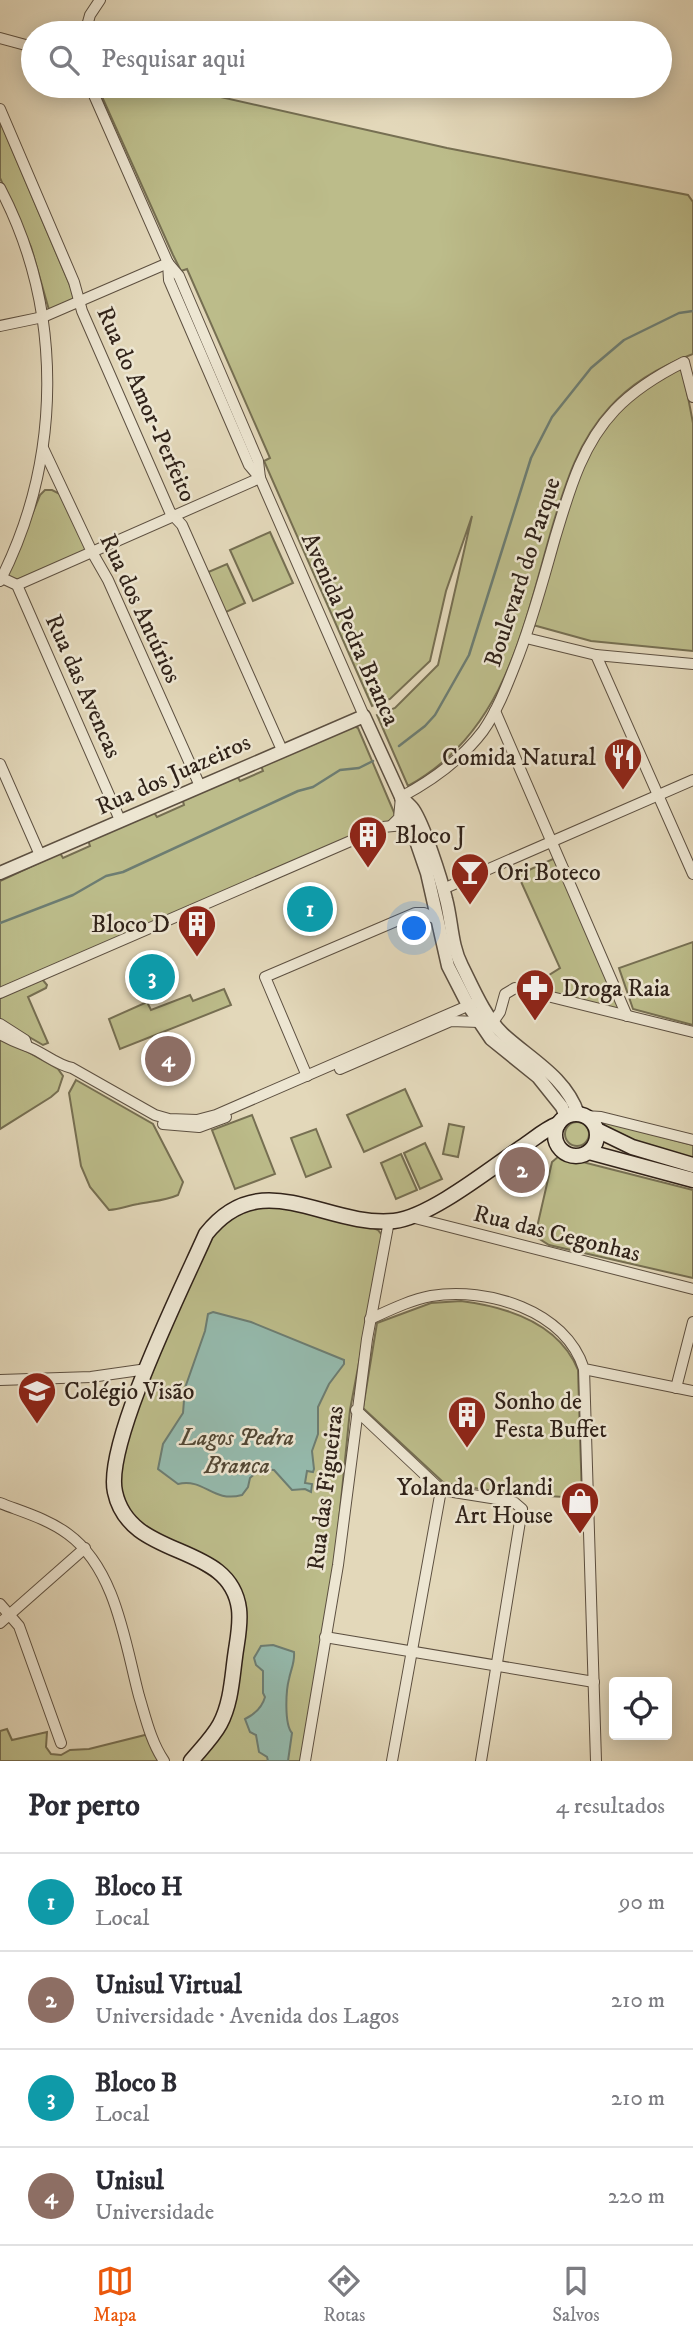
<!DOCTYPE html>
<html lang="pt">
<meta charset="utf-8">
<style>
body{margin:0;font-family:"IM FELL DW Pica",serif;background:#f2f2f3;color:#2b2b33}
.controls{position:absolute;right:21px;bottom:21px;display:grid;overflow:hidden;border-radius:7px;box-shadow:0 4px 18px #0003}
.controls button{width:63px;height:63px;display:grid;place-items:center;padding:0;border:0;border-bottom:2px solid #e1e1e2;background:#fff;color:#2b2b33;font:35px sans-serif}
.you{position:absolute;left:415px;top:929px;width:24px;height:24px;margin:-18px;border:5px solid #fff;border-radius:50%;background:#1a73e8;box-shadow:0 0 0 10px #1a73e833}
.badge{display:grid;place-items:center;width:46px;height:46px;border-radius:50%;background:#ea580c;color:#fff;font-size:23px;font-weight:700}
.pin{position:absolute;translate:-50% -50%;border:4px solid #fff;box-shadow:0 2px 7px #0006}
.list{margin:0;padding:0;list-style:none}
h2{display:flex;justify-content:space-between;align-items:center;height:91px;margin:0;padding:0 28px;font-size:30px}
h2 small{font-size:23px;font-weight:400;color:#7c7c81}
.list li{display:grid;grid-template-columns:46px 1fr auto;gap:21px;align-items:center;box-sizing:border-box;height:98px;padding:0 28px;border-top:2px solid #e1e1e2}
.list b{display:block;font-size:26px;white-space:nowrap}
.list p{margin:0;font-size:23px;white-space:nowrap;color:#7c7c81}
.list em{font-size:23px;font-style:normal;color:#7c7c81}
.icon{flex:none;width:38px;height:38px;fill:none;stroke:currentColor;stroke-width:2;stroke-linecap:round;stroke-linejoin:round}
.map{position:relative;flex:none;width:693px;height:1761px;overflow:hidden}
.search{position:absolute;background:#fff;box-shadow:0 4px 18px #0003;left:21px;right:21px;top:21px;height:77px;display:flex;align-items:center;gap:18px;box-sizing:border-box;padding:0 24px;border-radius:38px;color:#7c7c81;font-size:26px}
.sheet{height:483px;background:#fff}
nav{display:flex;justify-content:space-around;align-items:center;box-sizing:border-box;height:98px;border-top:2px solid #e1e1e2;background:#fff;font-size:19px;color:#7c7c81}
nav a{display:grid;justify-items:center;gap:4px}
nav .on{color:#ea580c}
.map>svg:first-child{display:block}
.green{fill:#bcbc8a;stroke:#766f52;stroke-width:2}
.water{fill:#95baad;stroke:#6d7d72;stroke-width:2}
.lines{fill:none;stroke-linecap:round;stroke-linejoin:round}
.stream{stroke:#6d7d72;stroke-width:2.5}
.minor-casing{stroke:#5d5041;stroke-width:12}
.tertiary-casing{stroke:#5d5041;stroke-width:15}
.secondary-casing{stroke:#302219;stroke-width:17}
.minor{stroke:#ede6d2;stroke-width:10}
.tertiary{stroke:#ede6d2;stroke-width:12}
.secondary{stroke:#ede6d2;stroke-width:14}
.labels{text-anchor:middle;stroke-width:5;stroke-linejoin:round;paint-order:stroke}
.street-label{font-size:24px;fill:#302219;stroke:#ede6d2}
.poi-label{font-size:24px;fill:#302219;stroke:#ede6d2;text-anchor:start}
.park-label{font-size:24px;font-style:italic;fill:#534835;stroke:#ede6d2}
</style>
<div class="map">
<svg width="693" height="1761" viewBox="0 0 693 1761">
<rect width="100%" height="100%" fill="#e3d8ba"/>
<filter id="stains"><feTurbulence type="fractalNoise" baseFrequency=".00286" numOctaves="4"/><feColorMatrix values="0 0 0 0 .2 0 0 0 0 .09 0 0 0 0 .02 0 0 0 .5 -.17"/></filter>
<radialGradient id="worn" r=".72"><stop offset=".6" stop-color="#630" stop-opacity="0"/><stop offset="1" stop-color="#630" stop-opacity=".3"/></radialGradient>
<!-- green -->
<g class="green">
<path d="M102 86H172L447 148 688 195 693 202V354C661 366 632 382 609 408 579 441 567 479 554 521 524 622 508 731 408 786L377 715 395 708 438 665 472 516 446 591 430 661 390 699 372 706 264 461 270 458 187 269 181 271 173 255 103 99Z"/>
<polygon points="0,121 75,297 75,301 49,310 31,247 0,178"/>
<path d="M682 366 693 423V651L591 641 533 625C553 555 568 468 617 413 635 393 660 380 682 366Z"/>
<polygon points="45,490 52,490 60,494 86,550 17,580 7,576 40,495"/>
<polygon points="270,532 293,583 253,601 230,550"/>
<polygon points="227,564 245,603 224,613 206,573"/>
<polygon points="354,726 358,728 396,817 394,822 382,824 0,988 0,881 60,853 63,858 90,846 88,840 153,811 157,817 184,805 182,798 236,774 240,781 263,771 260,763"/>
<polygon points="555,858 620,1010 530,987 560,968 518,875"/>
<polygon points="693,942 693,1025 633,1009 619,968"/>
<polygon points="42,979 47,985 46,988 28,997 48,1043 43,1045 0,1020 0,998"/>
<polygon points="224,989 231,1005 120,1049 109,1019 147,1002 151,1010 190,995 193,1001"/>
<polygon points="0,1036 58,1069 63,1076 58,1091 51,1097 0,1129"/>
<path d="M76 1080 153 1124 183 1182 178 1195C164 1201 152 1201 138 1204 127 1206 120 1209 109 1210L90 1187 81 1166 69 1093Z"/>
<polygon points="405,1089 422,1126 364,1152 347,1115"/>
<polygon points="252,1115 275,1174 235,1189 212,1130"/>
<polygon points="601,1121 693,1145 693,1160 612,1134"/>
<circle cx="577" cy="1134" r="12"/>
<polygon points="449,1124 464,1127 458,1157 443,1154"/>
<polygon points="316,1129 331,1167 306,1177 291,1138"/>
<polygon points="425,1143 442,1179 420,1189 404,1153"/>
<polygon points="401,1154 417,1190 396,1199 381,1163"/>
<polygon points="559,1156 693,1190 693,1278 549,1245 535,1236 552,1162"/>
<path d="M274 1205 371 1227 378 1230 383 1236 350 1410 335 1561 304 1761H196C208 1747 223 1734 230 1717 244 1687 240 1630 242 1596 208 1573 145 1538 125 1505 99 1463 190 1286 210 1240 231 1210 240 1211 274 1205Z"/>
<path d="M461 1301C508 1307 559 1323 578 1370L582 1498 511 1494 444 1483 363 1408 377 1323 431 1303Z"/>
<polygon points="7,1729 12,1740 47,1732 46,1747 51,1754 61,1755 70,1750 89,1749 149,1734 161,1761 0,1761 0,1731"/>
</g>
<!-- water -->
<g class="water">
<path d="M213 1312 251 1322 344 1360V1364L329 1384 318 1407V1434L312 1451 314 1469 313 1472 307 1471 305 1483 312 1484 311 1492 305 1489 292 1490 274 1470 260 1469 250 1478 248 1487 242 1495C212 1503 205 1478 178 1484L158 1469 163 1444 183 1413 185 1388 205 1331 208 1314Z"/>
<path d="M273 1645 294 1652C295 1662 291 1669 289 1679 286 1690 284 1724 292 1733L288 1761H268L267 1757 259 1752 256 1735 250 1732 245 1719C255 1714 262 1708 265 1697L263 1693V1671L256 1665 254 1658 261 1646Z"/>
</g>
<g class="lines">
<!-- stream -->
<g class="stream">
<polyline points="399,746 425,726 435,715 469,655 531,458 552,417 591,368 624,340 679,313 693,311"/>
<polyline points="0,923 73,895 106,876 123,872 298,791 313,787 340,770 359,768 373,761"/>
</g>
<!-- minor casing -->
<g class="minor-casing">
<g id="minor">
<polyline points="85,33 90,15 100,0"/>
<polyline points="0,38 33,47"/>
<polyline points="90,86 168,263 169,280 249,465 260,478"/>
<polyline points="0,109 74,282 82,311 170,512 182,525 282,750"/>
<path d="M0 188C64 310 62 459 0 581"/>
<polyline points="168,263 179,276 258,461 260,478 364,716"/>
<polyline points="0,326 43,317 168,263"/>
<polyline points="43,448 92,552 108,580 200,786"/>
<polyline points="0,577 17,585 120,820"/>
<polyline points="17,585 260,478"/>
<polyline points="526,638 596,655 693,664"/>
<polyline points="596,655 693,874"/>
<polyline points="495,711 627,1016"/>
<polyline points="0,764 40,855"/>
<path d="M392 825 399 818 401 797C433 780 461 760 483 731 497 711 506 688 515 665 532 623 543 580 555 538 569 492 581 446 615 410 635 389 660 374 684 362L693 397"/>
<polyline points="443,889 693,780"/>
<polyline points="0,993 383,827 404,825 410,828"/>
<polyline points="493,1022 500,1012 505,994 515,988 693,1032"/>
<polyline points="0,1024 25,1040 27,1046"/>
<path d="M0 1034C12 1041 19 1043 31 1048 45 1054 57 1065 72 1068L155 1115 169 1119 197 1120 216 1115 472 1004"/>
<polyline points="340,1069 451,1021 479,1022"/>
<polyline points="307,1076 265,977 415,913 424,913 438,920"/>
<polyline points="585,1116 601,1117 693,1140"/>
<polyline points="163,1124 199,1127 226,1117"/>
<polyline points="411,1217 693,1289"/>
<path d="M370 1319C390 1310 410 1300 431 1296 488 1287 565 1310 584 1369L693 1391"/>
<polyline points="584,1369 596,1761"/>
<polyline points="0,1380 91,1377 147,1369"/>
<polyline points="676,1388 693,1322"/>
<polyline points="356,1410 441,1490 510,1501 515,1503 522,1509 481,1761"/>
<path d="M0 1503C23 1512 48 1519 68 1534 116 1569 125 1643 139 1696 146 1719 151 1742 164 1761"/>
<polyline points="0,1604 19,1626 61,1743"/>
<polyline points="0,1623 85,1548"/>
<polyline points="325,1637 594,1682"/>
<polyline points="305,1761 338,1565 367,1339 389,1221"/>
<polyline points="392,1761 441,1490"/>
</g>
</g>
<!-- tertiary casing -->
<g class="tertiary-casing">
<g id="tertiary">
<path d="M401 797C405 801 410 805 413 809 424 825 441 878 446 899 452 921 451 945 462 966 473 988 485 1017 503 1034 530 1059 566 1077 578 1114"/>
<polyline points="0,873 364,716 401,797 427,873 448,966 468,1005 491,1039 538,1077 562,1107 566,1117"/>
</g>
</g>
<!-- secondary casing -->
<g class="secondary-casing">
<g id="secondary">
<circle cx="576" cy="1135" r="21"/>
<polyline points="597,1130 632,1147 693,1165"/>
<polyline points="589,1152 693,1180"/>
<path d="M191 1761C201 1749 213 1737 220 1724 231 1703 232 1679 235 1657 237 1641 241 1625 239 1609 230 1540 130 1562 115 1492 104 1444 184 1284 206 1234 262 1163 325 1228 394 1221 430 1217 491 1168 522 1147 534 1139 545 1129 558 1124"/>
</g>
</g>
<!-- minor -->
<use href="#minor" class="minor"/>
<!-- tertiary -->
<use href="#tertiary" class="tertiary"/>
<!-- secondary -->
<use href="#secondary" class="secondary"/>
</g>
<!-- icons -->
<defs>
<g id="restaurant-pin" transform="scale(2.0125)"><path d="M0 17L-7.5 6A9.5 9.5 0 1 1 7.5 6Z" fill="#8f2418" stroke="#ede6d2"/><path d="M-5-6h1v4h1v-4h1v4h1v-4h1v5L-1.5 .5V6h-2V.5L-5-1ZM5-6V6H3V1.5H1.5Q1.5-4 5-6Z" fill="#fff"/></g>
<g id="building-pin" transform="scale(2.0125)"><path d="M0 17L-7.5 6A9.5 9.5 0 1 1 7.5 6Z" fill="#8f2418" stroke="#ede6d2"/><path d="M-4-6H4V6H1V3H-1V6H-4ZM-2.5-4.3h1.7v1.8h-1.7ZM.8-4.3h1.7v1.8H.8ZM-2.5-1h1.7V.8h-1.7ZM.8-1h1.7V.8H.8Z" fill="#fff"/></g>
<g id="bar-pin" transform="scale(2.0125)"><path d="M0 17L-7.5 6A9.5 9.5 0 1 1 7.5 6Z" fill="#8f2418" stroke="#ede6d2"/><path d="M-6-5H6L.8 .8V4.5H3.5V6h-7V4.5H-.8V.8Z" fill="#fff"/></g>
<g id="pharmacy-pin" transform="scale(2.0125)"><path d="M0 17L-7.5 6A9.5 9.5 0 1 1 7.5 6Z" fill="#8f2418" stroke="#ede6d2"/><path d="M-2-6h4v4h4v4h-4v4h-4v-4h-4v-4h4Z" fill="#fff"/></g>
<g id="school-pin" transform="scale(2.0125)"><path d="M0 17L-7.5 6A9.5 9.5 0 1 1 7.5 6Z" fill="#8f2418" stroke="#ede6d2"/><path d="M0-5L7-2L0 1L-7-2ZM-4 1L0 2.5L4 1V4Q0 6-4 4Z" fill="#fff"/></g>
<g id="shop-pin" transform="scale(2.0125)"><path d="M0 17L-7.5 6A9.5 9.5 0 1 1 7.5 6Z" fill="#8f2418" stroke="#ede6d2"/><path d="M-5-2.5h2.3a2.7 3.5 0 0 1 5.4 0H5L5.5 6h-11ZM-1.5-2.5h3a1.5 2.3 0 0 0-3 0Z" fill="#fff"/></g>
</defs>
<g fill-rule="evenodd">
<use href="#restaurant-pin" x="623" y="757"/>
<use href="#building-pin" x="368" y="835"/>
<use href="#bar-pin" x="470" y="872"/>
<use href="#building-pin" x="197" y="924"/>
<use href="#pharmacy-pin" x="535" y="988"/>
<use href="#school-pin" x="37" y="1391"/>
<use href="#building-pin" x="467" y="1415"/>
<use href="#shop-pin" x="580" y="1501"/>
</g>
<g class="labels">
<!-- street labels -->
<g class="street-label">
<text transform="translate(147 404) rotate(66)" y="8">Rua do Amor-Perfeito</text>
<text transform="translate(522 572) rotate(-72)" y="8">Boulevard do Parque</text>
<text transform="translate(141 608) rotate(65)" y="8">Rua dos Antúrios</text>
<text transform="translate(351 629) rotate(66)" y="8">Avenida Pedra Branca</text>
<text transform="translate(84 686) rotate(66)" y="8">Rua das Avencas</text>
<text transform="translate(173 774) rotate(-24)" y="8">Rua dos Juazeiros</text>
<text transform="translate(557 1233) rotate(14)" y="8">Rua das Cegonhas</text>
<text transform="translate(325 1488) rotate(-83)" y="8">Rua das Figueiras</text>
</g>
<!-- poi labels -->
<g class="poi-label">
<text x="596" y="765" text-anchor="end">Comida Natural</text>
<text x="395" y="843">Bloco J</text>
<text x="497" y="880">Ori Boteco</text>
<text x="170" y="932" text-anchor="end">Bloco D</text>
<text x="562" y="996">Droga Raia</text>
<text x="64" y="1399">Colégio Visão</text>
<text x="494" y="1409">Sonho de<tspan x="494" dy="28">Festa Buffet</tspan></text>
<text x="553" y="1495" text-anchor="end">Yolanda Orlandi<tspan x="553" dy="28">Art House</tspan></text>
</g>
<!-- park labels -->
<g class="park-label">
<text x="237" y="1445">Lagos Pedra<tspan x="237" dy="28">Branca</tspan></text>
</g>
</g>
<rect width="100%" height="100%" filter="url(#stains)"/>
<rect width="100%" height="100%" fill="url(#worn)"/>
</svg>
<div class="controls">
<button><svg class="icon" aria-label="locate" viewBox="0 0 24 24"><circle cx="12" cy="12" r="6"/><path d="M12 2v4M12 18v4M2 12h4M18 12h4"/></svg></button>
</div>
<div class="you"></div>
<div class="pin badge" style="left:310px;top:909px;background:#0f9aa8">1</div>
<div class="pin badge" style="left:522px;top:1170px;background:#8d6e63">2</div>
<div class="pin badge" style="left:152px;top:977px;background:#0f9aa8">3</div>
<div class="pin badge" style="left:168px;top:1059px;background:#8d6e63">4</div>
<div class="search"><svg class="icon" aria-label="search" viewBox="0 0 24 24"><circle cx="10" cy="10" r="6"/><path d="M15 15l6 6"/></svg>Pesquisar aqui</div>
</div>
<section class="sheet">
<h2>Por perto<small>4 resultados</small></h2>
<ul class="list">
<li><span class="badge" style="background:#0f9aa8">1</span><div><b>Bloco H</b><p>Local</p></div><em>90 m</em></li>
<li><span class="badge" style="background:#8d6e63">2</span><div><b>Unisul Virtual</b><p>Universidade · Avenida dos Lagos</p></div><em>210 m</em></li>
<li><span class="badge" style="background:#0f9aa8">3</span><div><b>Bloco B</b><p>Local</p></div><em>210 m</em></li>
<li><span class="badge" style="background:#8d6e63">4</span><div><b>Unisul</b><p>Universidade</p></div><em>220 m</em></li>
</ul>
</section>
<nav>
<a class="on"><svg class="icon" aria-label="map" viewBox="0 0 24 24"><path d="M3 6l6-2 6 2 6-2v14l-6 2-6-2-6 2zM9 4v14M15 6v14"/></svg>Mapa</a>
<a><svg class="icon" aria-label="directions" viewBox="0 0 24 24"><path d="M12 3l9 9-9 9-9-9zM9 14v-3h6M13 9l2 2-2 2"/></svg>Rotas</a>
<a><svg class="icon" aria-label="saved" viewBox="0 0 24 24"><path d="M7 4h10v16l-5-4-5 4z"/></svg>Salvos</a>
</nav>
